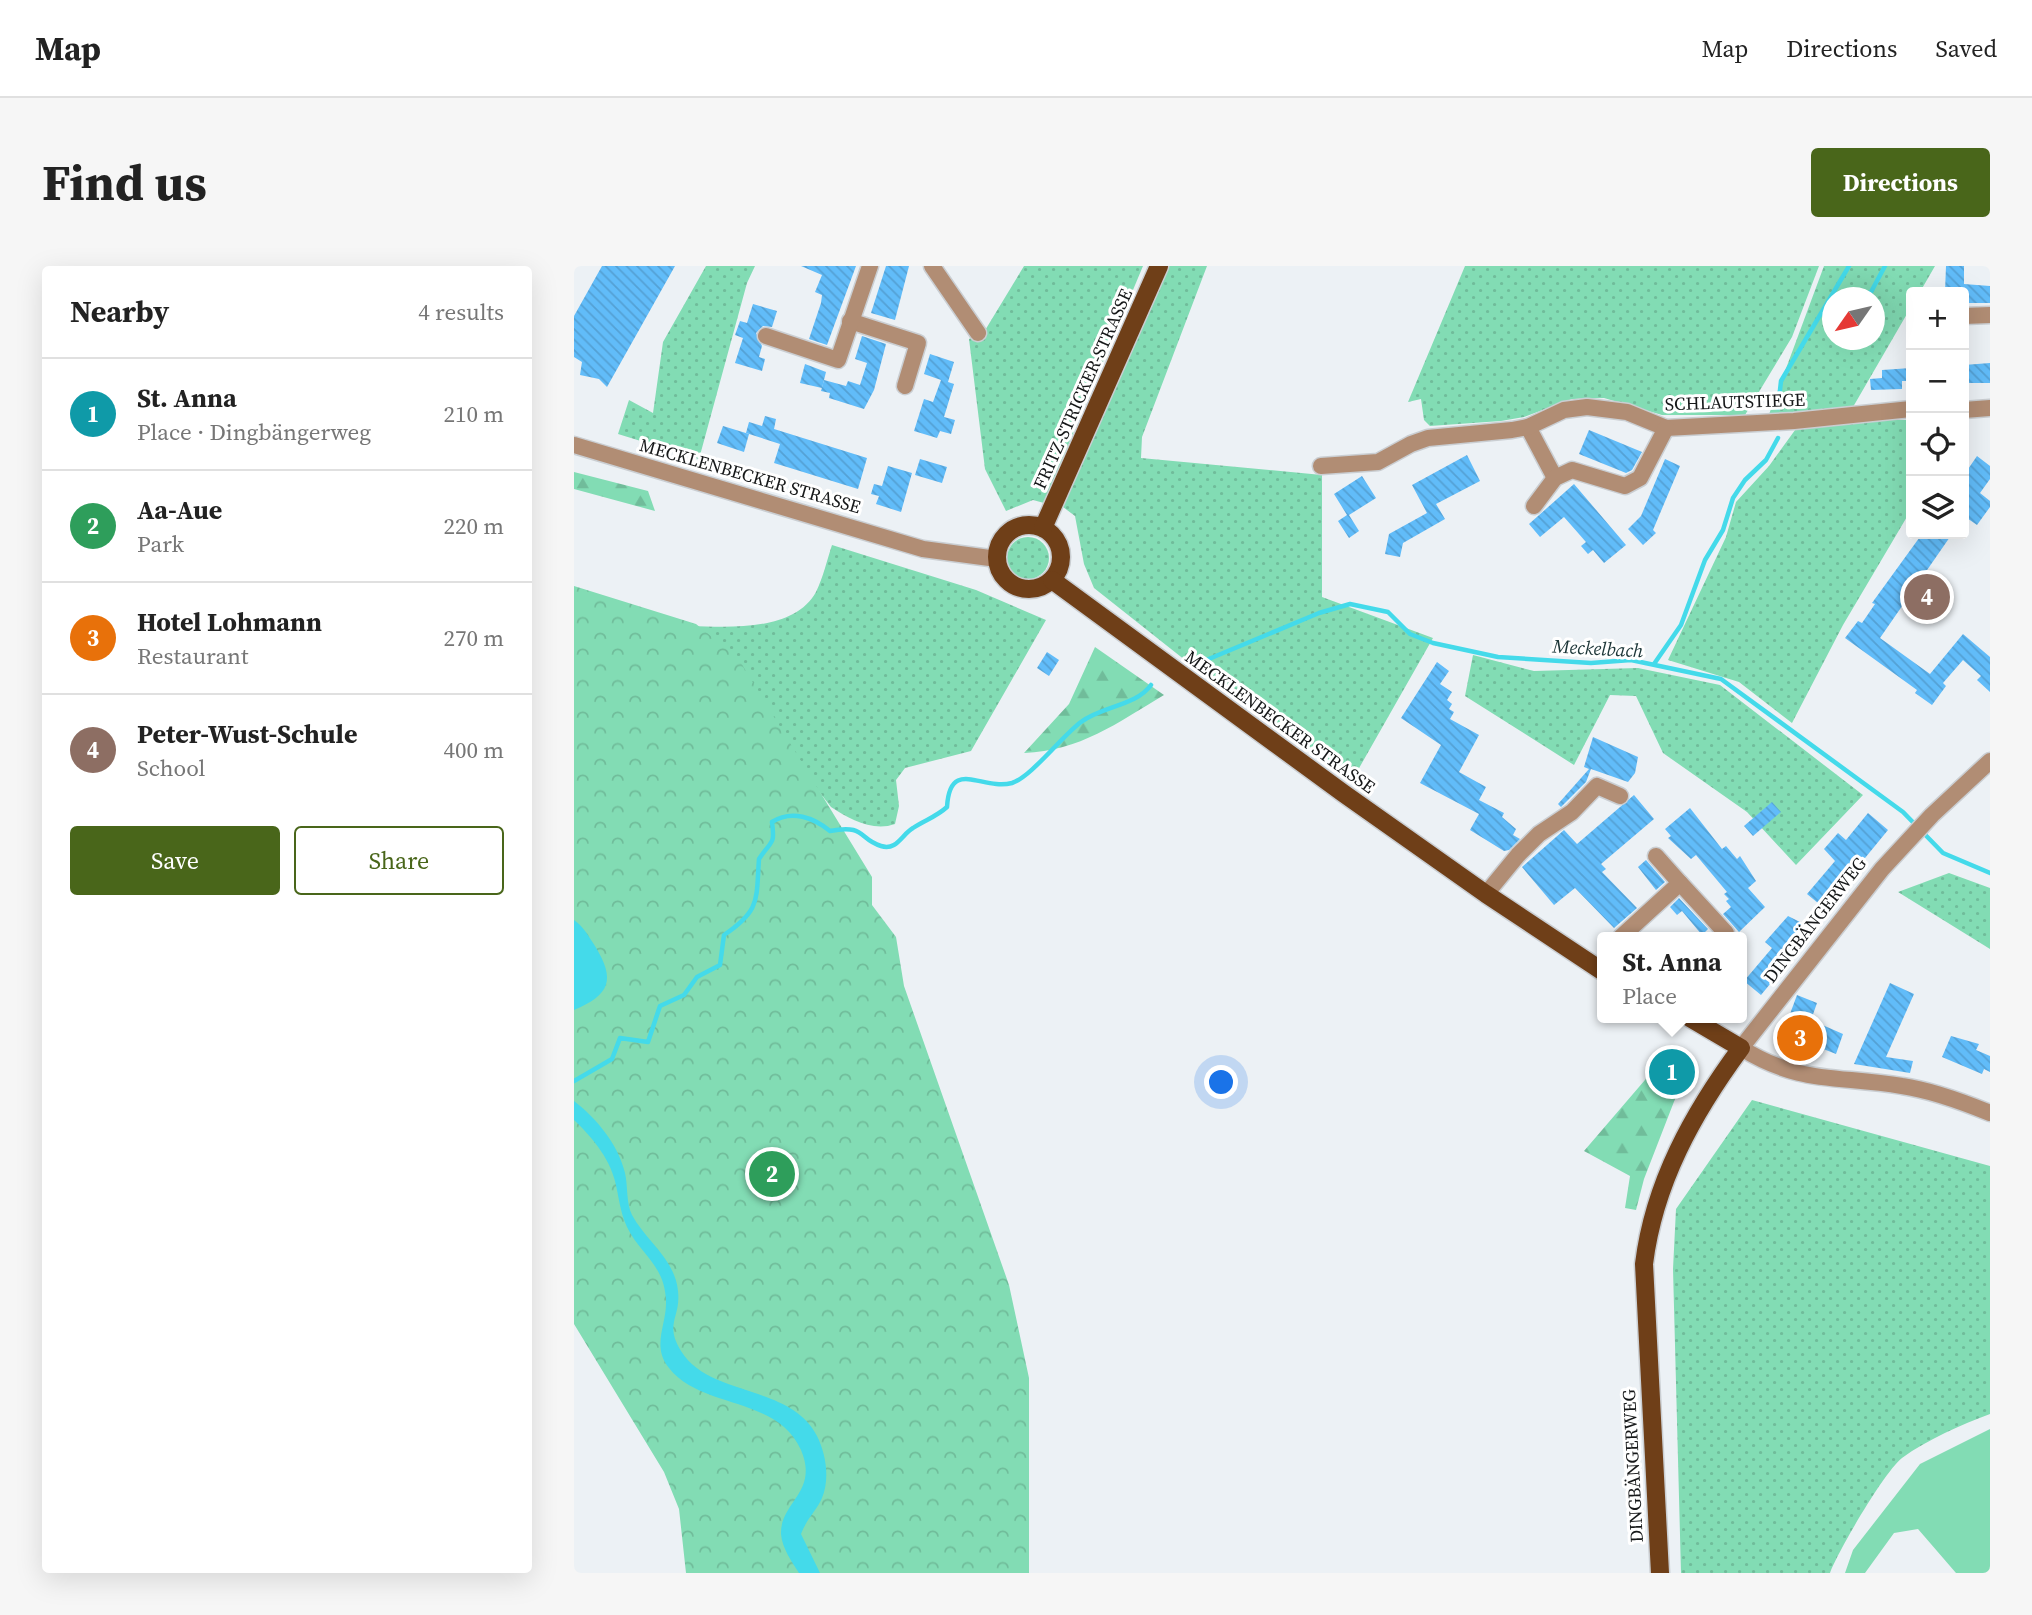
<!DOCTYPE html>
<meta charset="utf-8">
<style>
body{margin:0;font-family:"Source Serif 4",serif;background:#f6f6f6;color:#222}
.controls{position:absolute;right:21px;top:21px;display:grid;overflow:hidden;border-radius:7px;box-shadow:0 7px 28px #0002}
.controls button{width:63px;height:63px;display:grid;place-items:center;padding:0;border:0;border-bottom:2px solid #e0e0e0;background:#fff;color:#222;font:35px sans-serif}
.compass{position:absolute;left:1248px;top:21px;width:63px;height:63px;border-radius:50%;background:#fff;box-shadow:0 7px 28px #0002;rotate:236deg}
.you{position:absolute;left:648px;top:817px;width:24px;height:24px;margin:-18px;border:5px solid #fff;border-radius:50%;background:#1a73e8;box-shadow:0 0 0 10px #1a73e833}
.badge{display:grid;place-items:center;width:46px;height:46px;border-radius:50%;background:#49661a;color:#fff;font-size:23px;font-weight:700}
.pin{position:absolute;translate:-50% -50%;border:4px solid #fff;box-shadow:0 2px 7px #0006}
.popup{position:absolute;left:1023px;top:666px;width:150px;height:91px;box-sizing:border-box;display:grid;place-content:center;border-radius:7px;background:#fff;filter:drop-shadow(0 2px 5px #0005);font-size:23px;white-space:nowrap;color:#767676}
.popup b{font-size:26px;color:#222}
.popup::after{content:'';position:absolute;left:50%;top:100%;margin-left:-14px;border:14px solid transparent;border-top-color:#fff}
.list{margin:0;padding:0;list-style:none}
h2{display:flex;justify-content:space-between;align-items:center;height:91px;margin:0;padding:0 28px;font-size:30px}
h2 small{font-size:23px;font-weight:400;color:#767676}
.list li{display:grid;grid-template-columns:46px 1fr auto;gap:21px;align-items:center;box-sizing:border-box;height:112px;padding:0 28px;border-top:2px solid #e0e0e0}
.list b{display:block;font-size:26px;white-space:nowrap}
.list p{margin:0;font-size:23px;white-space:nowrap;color:#767676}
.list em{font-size:23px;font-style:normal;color:#767676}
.actions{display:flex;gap:14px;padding:21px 28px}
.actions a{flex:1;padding:16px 0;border:2px solid #49661a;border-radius:7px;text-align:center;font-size:24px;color:#49661a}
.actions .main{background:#49661a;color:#fff}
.icon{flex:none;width:38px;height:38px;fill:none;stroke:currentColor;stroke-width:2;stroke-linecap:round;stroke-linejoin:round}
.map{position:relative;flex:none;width:1416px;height:1307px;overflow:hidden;border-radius:7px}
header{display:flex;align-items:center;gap:42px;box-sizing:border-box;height:98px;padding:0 35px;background:#fff;border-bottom:2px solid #e0e0e0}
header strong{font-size:33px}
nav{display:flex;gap:38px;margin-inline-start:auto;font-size:24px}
.intro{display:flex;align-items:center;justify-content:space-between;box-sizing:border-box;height:168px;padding:0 42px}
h1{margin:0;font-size:49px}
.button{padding:18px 32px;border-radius:7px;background:#49661a;color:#fff;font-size:24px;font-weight:700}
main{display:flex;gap:42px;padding:0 42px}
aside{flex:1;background:#fff;border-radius:7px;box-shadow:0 7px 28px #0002}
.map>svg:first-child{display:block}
.grass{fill:url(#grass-dots);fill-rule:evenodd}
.forest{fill:url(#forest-firs)}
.park{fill:url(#park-crowns)}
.pitch{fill:#82dcb4}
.water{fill:#44daea}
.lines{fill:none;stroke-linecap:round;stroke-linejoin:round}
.stream{stroke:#44daea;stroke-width:4.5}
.building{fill:url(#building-back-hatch)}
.minor-casing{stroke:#caced2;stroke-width:19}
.major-casing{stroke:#caced2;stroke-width:21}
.minor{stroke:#b18d74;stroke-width:16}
.major{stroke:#6f3f18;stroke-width:18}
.labels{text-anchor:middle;stroke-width:6;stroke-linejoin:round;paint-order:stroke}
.street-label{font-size:18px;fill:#161819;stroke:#fff}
.water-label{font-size:19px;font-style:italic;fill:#1c3537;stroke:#fff}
</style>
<header>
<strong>Map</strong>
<nav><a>Map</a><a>Directions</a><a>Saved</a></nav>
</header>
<div class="intro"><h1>Find us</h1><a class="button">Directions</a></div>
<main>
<aside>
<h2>Nearby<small>4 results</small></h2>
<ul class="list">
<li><span class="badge" style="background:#0f9aa8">1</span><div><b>St. Anna</b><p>Place · Dingbängerweg</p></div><em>210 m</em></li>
<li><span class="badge" style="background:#2e9e5b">2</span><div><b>Aa-Aue</b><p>Park</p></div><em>220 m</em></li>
<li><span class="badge" style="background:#e8710a">3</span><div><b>Hotel Lohmann</b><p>Restaurant</p></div><em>270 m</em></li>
<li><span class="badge" style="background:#8d6e63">4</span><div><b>Peter-Wust-Schule</b><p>School</p></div><em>400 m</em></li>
</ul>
<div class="actions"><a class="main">Save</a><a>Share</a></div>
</aside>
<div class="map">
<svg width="1416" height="1307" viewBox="0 0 1416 1307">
<defs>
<pattern id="grass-dots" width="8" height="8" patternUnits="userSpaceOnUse" patternTransform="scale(1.75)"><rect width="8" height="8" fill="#82dcb4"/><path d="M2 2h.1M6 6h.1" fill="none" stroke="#70bc9a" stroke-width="1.8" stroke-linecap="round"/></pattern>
<pattern id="forest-firs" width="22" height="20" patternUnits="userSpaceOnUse" patternTransform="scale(1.75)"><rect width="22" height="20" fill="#82dcb4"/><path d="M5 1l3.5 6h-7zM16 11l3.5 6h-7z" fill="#70bc9a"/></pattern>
<pattern id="park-crowns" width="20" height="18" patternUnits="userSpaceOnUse" patternTransform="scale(1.75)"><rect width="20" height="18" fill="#82dcb4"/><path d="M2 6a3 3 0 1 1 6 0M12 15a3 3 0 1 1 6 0" fill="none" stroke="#70bc9a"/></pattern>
<pattern id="building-back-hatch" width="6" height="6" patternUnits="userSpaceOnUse" patternTransform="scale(1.75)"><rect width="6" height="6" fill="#61bcf9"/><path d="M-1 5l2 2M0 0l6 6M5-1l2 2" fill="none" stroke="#54a1d5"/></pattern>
</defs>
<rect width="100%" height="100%" fill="#ecf1f5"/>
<!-- grass -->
<g class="grass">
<polygon points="132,0 181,0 173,17 125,193 44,168 55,134 79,147 89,76"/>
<polygon points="450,0 569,0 470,237 459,234 432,245 411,203 395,73 410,66"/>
<polygon points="591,0 633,0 568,171 567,192 748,209 748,331 859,372 780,511 621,402 520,322 510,298 501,250 489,241"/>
<polygon points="891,0 1245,0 1218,71 1171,149 1088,149 1030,132 998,133 950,151 927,155 856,160 850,154 847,133 834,136"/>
<path d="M1250 0H1361L1346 26H1337V41L1279 141 1194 151ZM1258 32H1300V74H1258Z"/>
<polygon points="1276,153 1337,154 1337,244 1269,359 1218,457 1165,416 1094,394 1152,271 1162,236 1195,200 1224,160"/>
<circle cx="454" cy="292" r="21"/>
<path d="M258 279 402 324 472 354 397 485 331 502 322 514 325 540 321 558C299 566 275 553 257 541L117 360C155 361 220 366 242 326 249 312 253 294 258 279Z"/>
<polygon points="899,389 960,405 1064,402 1146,419 1289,529 1222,599 1173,546 1089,487 1062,430 1036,429 1000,499 891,430"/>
<polygon points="1375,607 1416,622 1416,683 1324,626"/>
<path d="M1178 834 1416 900V1148C1387 1159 1354 1173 1328 1192 1311 1205 1264 1285 1256 1307H1107L1099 1003 1102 943Z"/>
</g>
<!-- forest -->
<g class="forest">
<polygon points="0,206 74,225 81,245 0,223"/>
<path d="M521 381 590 429C543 457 506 485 450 487L495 438Z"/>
<polygon points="1089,793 1108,815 1070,913 1062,944 1051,942 1056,910 1010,885"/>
</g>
<!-- park -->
<polygon class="park" points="0,320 122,358 164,392 298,611 298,639 322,671 330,720 435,1019 455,1112 455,1307 112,1307 105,1243 90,1206 0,1058"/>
<!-- pitch -->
<polygon class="pitch" points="1416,1163 1416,1307 1382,1307 1344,1263 1320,1267 1291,1307 1271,1307 1279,1284 1346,1198"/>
<!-- water -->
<g class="water">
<path d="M0 654C10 661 15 671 21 680 42 714 36 729 0 744Z"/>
<path d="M0 835C23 853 44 878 51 907 54 920 52 937 58 949 72 975 101 993 104 1025 107 1052 90 1057 107 1085 135 1131 217 1118 243 1170 252 1188 256 1213 248 1232 243 1244 233 1252 227 1268L246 1307H225C218 1296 208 1282 207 1268 206 1236 245 1226 227 1184 203 1130 127 1143 95 1102 77 1080 93 1058 92 1035 91 999 66 988 53 961 46 946 45 931 41 915 35 891 17 870 0 854Z"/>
</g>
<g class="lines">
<!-- stream -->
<g class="stream">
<polyline points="1283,32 1297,26 1311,0"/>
<polyline points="1204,142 1207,115 1275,0"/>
<polyline points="630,395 745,347 776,338 814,346 836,368 859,377 924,391 1017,397 1057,394 1147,413 1329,546 1369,587 1416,607"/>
<polyline points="1080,398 1107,359 1131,294 1149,264 1159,232 1171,214 1192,194 1204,172"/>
<path d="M0 815 38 793 46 772 74 776 86 740 110 729 123 711 146 699 150 669C187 644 182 634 185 593 198 573 201 580 198 556 218 543 240 552 256 565 292 558 284 573 307 580 323 585 328 568 339 562 351 554 362 551 373 541 376 491 408 525 438 517 457 511 488 470 507 456 528 440 562 440 577 419"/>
</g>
</g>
<!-- building -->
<g class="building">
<polygon points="28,0 101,0 33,121 25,113 6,109 8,96 0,91 0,50"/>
<polygon points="227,0 282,0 253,79 235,73 247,37 248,29 241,26 248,9"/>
<polygon points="312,0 335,0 321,54 297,47"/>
<polygon points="1372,0 1390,0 1390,18 1416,20 1416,37 1390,37 1390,26 1371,26"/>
<polygon points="179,38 203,45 198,61 189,60 182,67 188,80 185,91 191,93 188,105 161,97 169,72 161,69 166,55 173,57"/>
<polygon points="288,70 312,78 300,124 290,143 255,132 256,127 247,125 250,114 272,120 274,115 286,119 293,97 281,93"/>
<polygon points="356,88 380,96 374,116 380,118 370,151 381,154 377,168 366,165 363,172 340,165 350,133 359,136 367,114 350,108"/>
<polygon points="1416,97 1416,117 1390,117 1390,99"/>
<polygon points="231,98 252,106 248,122 226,117"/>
<polygon points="1337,102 1337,115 1328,115 1328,123 1297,124 1296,113 1308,112 1308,104"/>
<polygon points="191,150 202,153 200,163 293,192 284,223 200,197 206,178 172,167 175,156 188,160"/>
<polygon points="149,160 175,168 170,186 143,177"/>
<polygon points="1015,164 1068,186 1058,204 1052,207 1005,188"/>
<polygon points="893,189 906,215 862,238 871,253 829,277 826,291 811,288 815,268 853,247 838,219"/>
<polygon points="1403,190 1416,200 1416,213 1406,227 1416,235 1416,241 1403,259 1390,250 1390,209"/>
<polygon points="346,193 373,201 368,217 341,209"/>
<polygon points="1091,193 1106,200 1079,264 1082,267 1069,279 1054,263 1067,250"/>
<polygon points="314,200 338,207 327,246 302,238 305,230 297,228 300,218 308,220"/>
<polygon points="788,210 802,232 775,249 785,265 775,272 764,255 773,249 760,228"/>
<polygon points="1000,218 1052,279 1030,297 1019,284 1014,288 1007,280 1012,276 990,251 966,271 955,258"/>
<polygon points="1348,268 1378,268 1306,372 1356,408 1389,368 1416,391 1416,426 1403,414 1407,410 1389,394 1369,417 1372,420 1358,439 1341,427 1343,424 1271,372 1284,355 1288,357 1301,338 1298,337"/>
<polygon points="473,386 485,394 475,410 463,402"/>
<polygon points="863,396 875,405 866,418 878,426 873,434 878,438 875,443 880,446 876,453 905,469 885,506 912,521 905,534 930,547 928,551 942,563 939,569 946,573 935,584 930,585 896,564 905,548 846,517 867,479 827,452"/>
<polygon points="1019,471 1064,491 1061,507 1054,516 1017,503 1012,516 987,541 984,538 1015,503 1010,501"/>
<polygon points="1060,529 1080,553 1027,598 1032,603 1028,606 1063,642 1040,662 1001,622 980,639 948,601 990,564 1003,578"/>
<polygon points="1198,536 1207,546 1179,570 1170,560"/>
<polygon points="1116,542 1148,583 1152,580 1163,593 1166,590 1182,615 1174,622 1191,641 1165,666 1149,648 1157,641 1152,635 1155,633 1150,628 1153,626 1122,589 1117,593 1094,572 1097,570 1091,563"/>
<polygon points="1294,547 1314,564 1250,642 1233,628 1261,595 1250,583 1264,567 1272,574"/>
<polygon points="1072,594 1091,616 1082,624 1064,601"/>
<polygon points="1105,632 1134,663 1128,669 1108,645 1103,649 1096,641"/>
<polygon points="1214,650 1228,657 1222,664 1226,667 1198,699 1206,706 1187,729 1170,715 1198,682 1191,676"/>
<polygon points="1316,717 1340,728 1312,791 1339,795 1336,807 1280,798"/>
<polygon points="1223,729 1243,737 1237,754 1269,768 1262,788 1209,767"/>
<polygon points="1377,770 1405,778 1402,784 1416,790 1416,806 1410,803 1408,808 1368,791"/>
</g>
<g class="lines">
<!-- minor casing -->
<g class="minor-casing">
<g id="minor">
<polyline points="358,0 404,67"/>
<polyline points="1390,50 1416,49"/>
<polyline points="276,55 344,77 331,120"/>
<polyline points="192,70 264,94 296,0"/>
<polyline points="1390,144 1416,142"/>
<polyline points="954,161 981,212"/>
<polyline points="0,179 349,283 423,293"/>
<polyline points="747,200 804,196 837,178 854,172 938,164 954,161 990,144 1013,141 1053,146 1092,162 1220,155 1337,143"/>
<polyline points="960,240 981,212 998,204 1051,220 1066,212 1092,162"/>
<path d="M1416 495 1358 549 1308 603 1167 782C1227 819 1263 809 1328 820 1356 824 1389 836 1416 847"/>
<polyline points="1106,617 1152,667"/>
<polyline points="912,628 944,589 965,568 998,546 1023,520 1046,530"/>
<polyline points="1047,671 1106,617 1082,590"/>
</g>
</g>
<!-- major casing -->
<g class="major-casing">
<g id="major">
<circle cx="455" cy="291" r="32"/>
<polyline points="469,262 585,0"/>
<polyline points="478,314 769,527 912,628 1028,705"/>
<path d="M1086 1307 1070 998C1080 917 1119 847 1167 782L1116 752"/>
</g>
</g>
<!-- minor -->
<use href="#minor" class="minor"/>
<!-- major -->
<use href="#major" class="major"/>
</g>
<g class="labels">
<!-- street labels -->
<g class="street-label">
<text transform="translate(509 123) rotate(-66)" y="6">FRITZ-STRICKER-STRASSE</text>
<text transform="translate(1161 136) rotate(-2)" y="6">SCHLAUTSTIEGE</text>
<text transform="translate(176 210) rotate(16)" y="6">MECKLENBECKER STRASSE</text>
<text transform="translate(706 456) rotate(36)" y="6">MECKLENBECKER STRASSE</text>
<text transform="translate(1241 654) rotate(-52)" y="6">DINGBÄNGERWEG</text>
<text transform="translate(1059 1200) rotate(-93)" y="6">DINGBÄNGERWEG</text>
</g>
<!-- water labels -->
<g class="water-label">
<text transform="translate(1024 382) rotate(3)" y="7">Meckelbach</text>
</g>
</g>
</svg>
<div class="controls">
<button>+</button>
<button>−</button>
<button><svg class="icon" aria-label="locate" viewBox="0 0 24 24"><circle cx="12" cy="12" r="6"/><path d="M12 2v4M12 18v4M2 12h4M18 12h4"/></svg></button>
<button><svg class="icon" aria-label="layers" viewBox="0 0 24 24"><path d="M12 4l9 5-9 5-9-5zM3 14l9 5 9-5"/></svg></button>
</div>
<svg class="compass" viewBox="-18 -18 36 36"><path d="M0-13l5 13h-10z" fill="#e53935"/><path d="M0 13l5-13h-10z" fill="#767676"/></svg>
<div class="you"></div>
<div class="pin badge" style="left:1098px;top:806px;background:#0f9aa8">1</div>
<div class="popup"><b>St. Anna</b>Place</div>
<div class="pin badge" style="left:198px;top:908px;background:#2e9e5b">2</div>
<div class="pin badge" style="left:1226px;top:772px;background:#e8710a">3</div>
<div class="pin badge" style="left:1353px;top:331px;background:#8d6e63">4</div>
</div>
</main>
